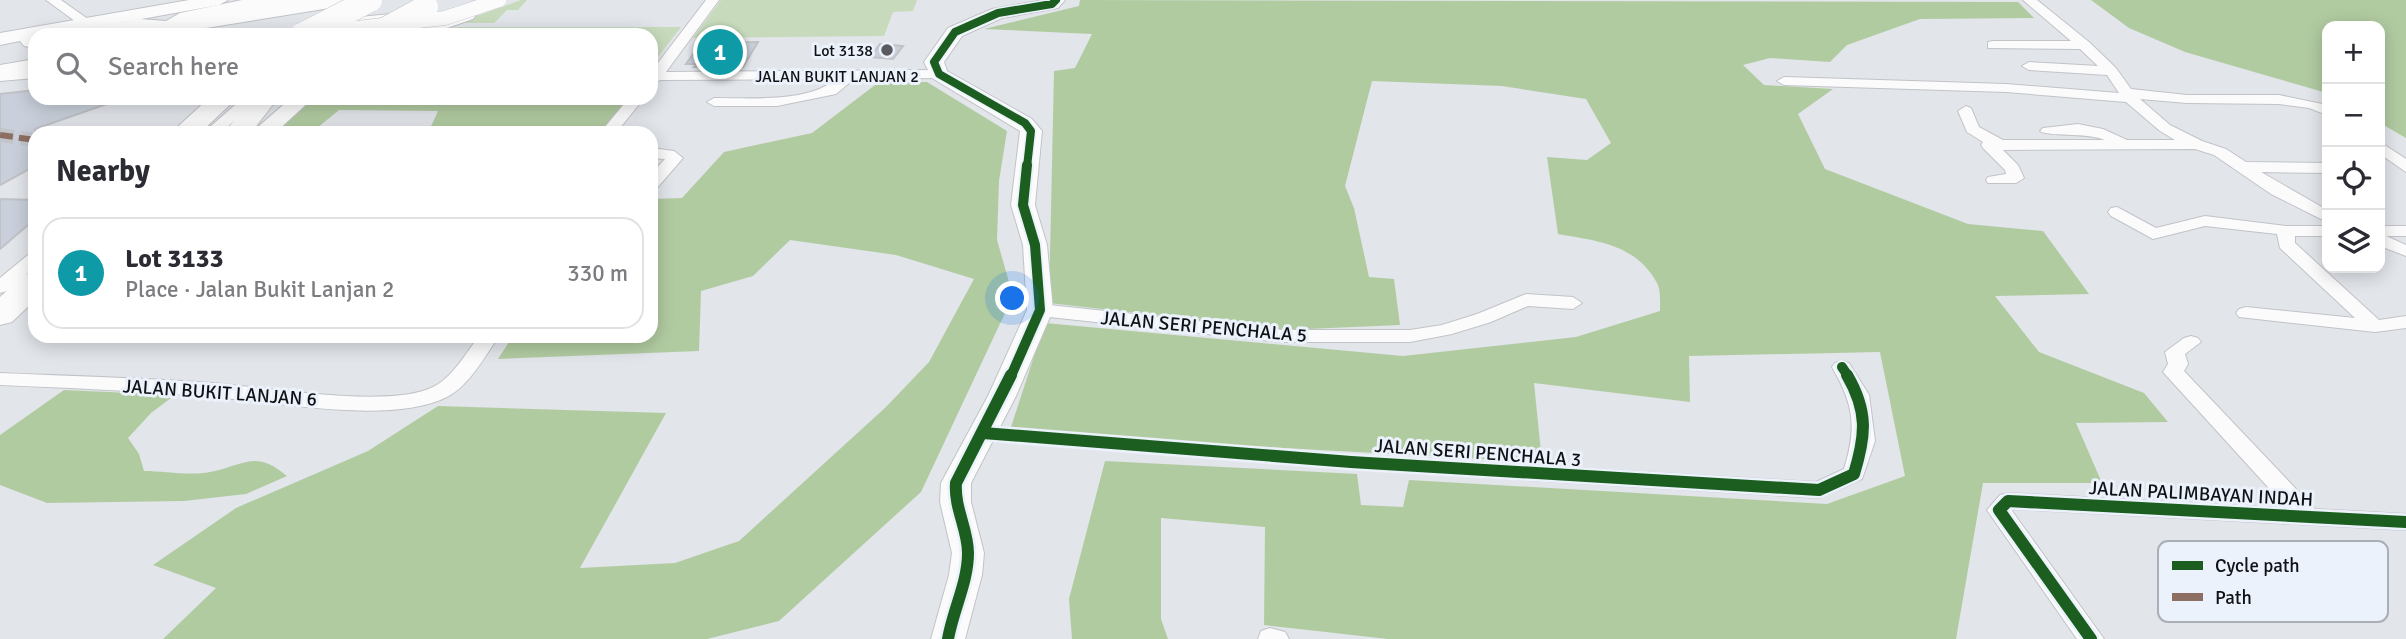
<!DOCTYPE html>
<meta charset="utf-8">
<style>
body{margin:0;font-family:Signika,sans-serif;background:#f2f2f3;color:#2b2b33}
.controls{position:absolute;right:21px;top:21px;display:grid;overflow:hidden;border-radius:14px;box-shadow:0 4px 18px #0003}
.controls button{width:63px;height:63px;display:grid;place-items:center;padding:0;border:0;border-bottom:2px solid #e1e1e2;background:#fff;color:#2b2b33;font:35px sans-serif}
.you{position:absolute;left:1013px;top:299px;width:24px;height:24px;margin:-18px;border:5px solid #fff;border-radius:50%;background:#1a73e8;box-shadow:0 0 0 10px #1a73e833}
.badge{display:grid;place-items:center;width:46px;height:46px;border-radius:50%;background:#111827;color:#fff;font-size:23px;font-weight:700}
.pin{position:absolute;translate:-50% -50%;border:4px solid #fff;box-shadow:0 2px 7px #0006}
.list{margin:0;padding:0;list-style:none}
h2{display:flex;justify-content:space-between;align-items:center;height:91px;margin:0;padding:0 28px;font-size:30px}
h2 small{font-size:23px;font-weight:400;color:#7c7c81}
.list li{display:grid;grid-template-columns:46px 1fr auto;gap:21px;align-items:center;box-sizing:border-box;height:112px;margin:0 14px 14px;padding:0 14px;border:2px solid #e1e1e2;border-radius:21px}
.list b{display:block;font-size:26px;white-space:nowrap}
.list p{margin:0;font-size:23px;white-space:nowrap;color:#7c7c81}
.list em{font-size:23px;font-style:normal;color:#7c7c81}
.icon{flex:none;width:38px;height:38px;fill:none;stroke:currentColor;stroke-width:2;stroke-linecap:round;stroke-linejoin:round}
.map{position:relative;flex:none;width:2406px;height:639px;overflow:hidden}
.search{position:absolute;background:#fff;box-shadow:0 4px 18px #0003;left:28px;top:28px;width:630px;height:77px;display:flex;align-items:center;gap:18px;box-sizing:border-box;padding:0 24px;border-radius:21px;color:#7c7c81;font-size:26px}
.panel{position:absolute;background:#fff;box-shadow:0 4px 18px #0003;left:28px;top:126px;width:630px;height:217px;border-radius:21px}
.map>svg:first-child{display:block}
.green{fill:#c7dbbc}
.forest{fill:#b1cba1}
.building{fill:#c9d0db;stroke:#c0c2c6;stroke-width:2}
.lines{fill:none;stroke-linecap:round;stroke-linejoin:round}
.street-tunnel{stroke:#c2c5ca;stroke-width:14;stroke-dasharray:14 7;stroke-linecap:butt}
.street-casing{stroke:#c1c3c7;stroke-width:2}
.secondary-casing{stroke:#c1c3c7;stroke-width:2}
.highway-casing{stroke:#c1c3c7;stroke-width:2}
.street{fill:#fbfbfc;fill-rule:evenodd}
.secondary{fill:#fbfbfc;fill-rule:evenodd}
.highway{fill:#fbfbfc;fill-rule:evenodd}
.street-bridge-casing{stroke:#c1c3c7;stroke-width:15;stroke-linecap:butt}
.highway-bridge-casing{stroke:#c1c3c7;stroke-width:25;stroke-linecap:butt}
.street-bridge{stroke:#fbfbfc;stroke-width:14}
.highway-bridge{stroke:#fbfbfc;stroke-width:24}
.quiet{stroke:#8d6e63;stroke-width:6;stroke-dasharray:13 6;stroke-linecap:butt}
.cycleway-far2-casing{stroke:#ecf2fb;stroke-width:11}
.cycleway-far1-casing{stroke:#ecf2fb;stroke-width:14}
.cycleway-casing{stroke:#ecf2fb;stroke-width:17}
.cycleway-far2{stroke:#1b5e20;stroke-width:8}
.cycleway-far1{stroke:#1b5e20;stroke-width:10}
.cycleway{stroke:#1b5e20;stroke-width:12}
.poi-dot{fill:#595b5f;stroke:#ecf2fb;stroke-width:2.5}
.labels{text-anchor:middle;stroke-width:6;stroke-linejoin:round;paint-order:stroke}
.far-poi-label{font-size:16px;fill:#0f1114;stroke:#ecf2fb;text-anchor:end}
.far-street-label{font-size:16px;fill:#0f1114;stroke:#ecf2fb}
.street-label{font-size:19px;fill:#0f1114;stroke:#ecf2fb}
.key{fill:#ecf2fb;stroke:#aaaeb6;stroke-width:2}
.key-label{font-size:19px;fill:#0f1114}
</style>
<div class="map">
<svg width="2406" height="639" viewBox="0 0 2406 639">
<rect width="100%" height="100%" fill="#e2e5ea"/>
<!-- green -->
<g class="green">
<polygon points="521,0 527,0 518,10 507,10 494,23 457,23"/>
<polygon points="721,0 917,0 913,11 893,12 884,36 693,38"/>
<polygon points="457,27 681,27 651,66 651,35 427,35"/>
</g>
<!-- forest -->
<g class="forest">
<path d="M1080 0 2018 2 2034 18 1920 19 1847 45 1830 62 1770 58 1743 65 1764 85 1833 89 1798 114 1825 169 1968 224 2043 231 2089 294 1995 296 2039 352 2144 393 2168 422 2076 423 2102 483H1983L1956 639H1388L1264 625 1265 527 1161 518V619L1168 639H1072L1069 599 1105 461 1357 474 1361 505 1403 507 1409 480 1827 504 1905 476 1880 352 1689 356 1690 402 1534 383 1542 462 1009 433 1045 323 1403 356 1576 337 1660 311C1660 303 1661 290 1657 283 1636 244 1597 241 1558 234L1547 157 1587 160 1611 143 1586 99 1502 86 1372 81 1345 186 1354 208 1369 277 1394 279 1400 325 1284 330 1049 303 1054 71 1075 68 1092 34 984 29 1079 6Z"/>
<polygon points="2091,0 2406,0 2406,138 2380,123 2380,26 2327,26 2327,93 2185,52 2129,28"/>
<polygon points="879,82 927,82 1007,131 999,181 997,240 1013,296 921,492 779,621 707,639 163,639 216,588 153,565 236,508 368,451 438,406 666,413 580,568 675,563 739,541 886,407 929,362 974,279 896,255 790,240 753,276 701,291 699,351 498,359 513,336 651,336 651,199 682,198 724,152 812,133"/>
<polygon points="315,98 630,98 602,133 428,133 438,111 339,110 311,133 268,133"/>
<path d="M64 390 175 395 151 413 128 438 139 454 144 471C164 471 190 476 210 472 245 465 255 449 287 476L246 494 184 501 47 503 0 485V435Z"/>
</g>
<!-- building -->
<g class="building">
<polygon points="758,42 743,67 694,67 697,64 686,64 701,43"/>
<polygon points="880,44 903,46 893,59 870,57"/>
<polygon points="35,90 35,98 121,99 35,129 35,166 0,185 0,94"/>
<polygon points="0,199 35,200 35,219 0,249"/>
</g>
<g class="lines">
<!-- street-tunnel -->
<polyline class="street-tunnel" points="0,135 35,140"/>
<!-- street casing -->
<g class="street-casing">
<g id="street">
<polygon points="46,0 61,0 95,24 93,27 83,27"/>
<path d="M706 0H719L666 72 939 70 946 74 939 78 854 79 836 94 777 106H714L707 102 714 98C750 98 808 103 836 79L660 80 651 86V72Z"/>
<path d="M2023 0H2037L2089 42 2116 68 2131 89 2187 95H2279L2327 105V115L2309 108 2279 104 2187 103 2140 99 2170 125 2202 141 2226 149 2246 162 2327 163V173L2261 172 2327 210V222L2271 194 2214 155 2195 149 2003 150 2018 165 2024 178 2016 183H1988L1986 180 1988 177 2006 174 2005 170 1983 148 1981 145 1983 142 1967 132 1958 111 1966 106 1971 108 1979 127 2003 140H2105C2086 132 2047 137 2040 131L2043 128 2078 124 2103 129 2127 140H2175L2160 131 2126 102 2006 92 1784 85 1777 81 1784 77 2006 84 2119 93 2107 75 2029 70 2022 66 2029 62 2098 66 2080 49 1988 48V42L1993 41H2071Z"/>
<polygon points="400,13 407,17 405,20 358,25 339,35 329,35 327,32 350,18"/>
<polygon points="35,70 35,78 0,81 0,73"/>
<polygon points="243,98 258,98 221,133 203,133"/>
<polygon points="629,98 644,98 616,133 600,133"/>
<polygon points="2380,142 2406,159 2406,172 2380,154"/>
<polygon points="651,148 674,151 683,158 657,188 651,189 651,174 665,159 651,158"/>
<polygon points="2117,207 2156,228 2205,216 2286,226 2327,226 2327,236 2295,236 2295,243 2379,320 2406,316 2406,328 2375,332 2239,317 2236,313 2239,309 2246,307 2355,318 2280,248 2277,234 2205,226 2153,239 2111,216 2108,212 2111,208"/>
<polygon points="2380,226 2406,226 2406,236 2386,236 2406,245 2406,256 2380,246"/>
<polygon points="35,253 35,267 7,291 0,293 0,278 29,254"/>
<polygon points="1526,294 1573,297 1582,303 1573,309 1528,306 1491,322 1452,334 1410,342 1281,342 1040,316 1030,310 1040,304 1281,330 1410,330 1442,325 1477,314"/>
<path d="M479 336H499C485 356 470 385 447 397 391 425 276 402 214 397 143 391 71 388 0 385V373C71 376 141 378 212 383 263 387 390 409 433 387 453 377 466 353 479 336Z"/>
<polygon points="2191,336 2198,338 2201,342 2185,354 2188,364 2184,371 2315,509 2406,514 2406,530 2013,509 2012,511 2104,639 2077,639 1987,510 2000,495 2008,493 2287,508 2163,372 2168,364 2165,352 2184,338"/>
<path d="M1842 361 1849 363 1869 395 1875 441 1862 479 1819 498 1351 469 983 440 975 438 972 433 975 428 983 426 1351 455 1816 482 1844 469C1857 427 1854 405 1832 367L1835 363Z"/>
<polygon points="1270,628 1285,632 1289,639 1258,639 1261,631"/>
</g>
</g>
<!-- secondary casing -->
<g class="secondary-casing">
<g id="secondary">
<polygon points="189,0 228,0 219,5 53,35 35,35 35,38 0,45 0,33"/>
<polygon points="1044,0 1065,0 1058,8 1002,18 962,36 944,62 947,71 1032,119 1042,131 1035,205 1047,245 1053,310 1016,396 971,483 971,502 984,553 982,575 965,639 931,639 949,575 952,553 940,502 941,483 988,396 1027,310 1023,245 1011,205 1020,131 932,78 924,62 948,28 992,9"/>
<polygon points="467,10 476,15 473,19 427,35 400,35 402,31"/>
<polygon points="291,98 313,98 275,133 251,133"/>
</g>
</g>
<!-- highway casing -->
<g class="highway-casing">
<g id="highway">
<polygon points="242,0 347,0 344,5 336,7 175,33 167,31 159,35 77,35 81,30 89,28 140,19 166,21 180,13"/>
<polygon points="32,34 39,35 35,35 35,48 24,46 20,41 24,36"/>
<polygon points="35,59 35,73 0,79 0,65"/>
<polygon points="209,98 237,98 200,133 171,133"/>
<polygon points="252,98 278,98 251,133 224,133"/>
<polygon points="35,272 35,300 12,322 0,325 0,297 24,275"/>
</g>
</g>
<!-- street -->
<use href="#street" class="street"/>
<!-- secondary -->
<use href="#secondary" class="secondary"/>
<!-- highway -->
<use href="#highway" class="highway"/>
<!-- street-bridge casing -->
<g class="street-bridge-casing">
<polyline id="street-bridge" points="312,33 445,18 499,0"/>
</g>
<!-- highway-bridge casing -->
<g class="highway-bridge-casing">
<g id="highway-bridge">
<polyline points="302,35 370,0"/>
<polyline points="375,35 426,7"/>
</g>
</g>
<!-- street-bridge -->
<use href="#street-bridge" class="street-bridge"/>
<!-- highway-bridge -->
<use href="#highway-bridge" class="highway-bridge"/>
<!-- quiet -->
<polyline class="quiet" points="0,135 35,140"/>
<!-- cycleway-far2 casing -->
<g class="cycleway-far2-casing">
<polyline id="cycleway-far2" points="1027,167 1031,131 1025,123 939,74 934,62 955,32 998,13 1052,4 1056,0"/>
</g>
<!-- cycleway-far1 casing -->
<g class="cycleway-far1-casing">
<g id="cycleway-far1">
<polyline points="1842,367 1848,376"/>
<polyline points="1011,376 1040,310 1035,245 1023,205 1027,165"/>
</g>
</g>
<!-- cycleway casing -->
<g class="cycleway-casing">
<g id="cycleway">
<path d="M983 433 1351 462 1819 490 1854 474C1866 435 1868 411 1847 375"/>
<path d="M948 639C953 610 968 582 968 553 968 529 954 508 956 483L1011 375"/>
<polyline points="2091,639 1999,510 2008,501 2406,522"/>
</g>
</g>
<!-- cycleway-far2 -->
<use href="#cycleway-far2" class="cycleway-far2"/>
<!-- cycleway-far1 -->
<use href="#cycleway-far1" class="cycleway-far1"/>
<!-- cycleway -->
<use href="#cycleway" class="cycleway"/>
</g>
<!-- markers -->
<circle class="poi-dot" cx="887" cy="50" r="7"/>
<g class="labels">
<!-- far-poi labels -->
<g class="far-poi-label">
<text x="873" y="56">Lot 3138</text>
</g>
<!-- far-street labels -->
<g class="far-street-label">
<text x="837" y="82">JALAN BUKIT LANJAN 2</text>
</g>
<!-- street labels -->
<g class="street-label">
<text transform="translate(1204 326) rotate(5)" y="7">JALAN SERI PENCHALA 5</text>
<text transform="translate(220 392) rotate(4)" y="7">JALAN BUKIT LANJAN 6</text>
<text transform="translate(1478 452) rotate(4)" y="7">JALAN SERI PENCHALA 3</text>
<text transform="translate(2201 493) rotate(3)" y="7">JALAN PALIMBAYAN INDAH</text>
</g>
</g>
<!-- legend -->
<rect x="2158" y="541" width="230" height="81" rx="10" class="key"/>
<rect x="2172" y="561" width="31" height="9" fill="#1b5e20"/>
<rect x="2172" y="593" width="31" height="8" fill="#8d6e63"/>
<g class="key-label">
<text x="2215" y="572">Cycle path</text>
<text x="2215" y="604">Path</text>
</g>
</svg>
<div class="controls">
<button>+</button>
<button>−</button>
<button><svg class="icon" aria-label="locate" viewBox="0 0 24 24"><circle cx="12" cy="12" r="6"/><path d="M12 2v4M12 18v4M2 12h4M18 12h4"/></svg></button>
<button><svg class="icon" aria-label="layers" viewBox="0 0 24 24"><path d="M12 4l9 5-9 5-9-5zM3 14l9 5 9-5"/></svg></button>
</div>
<div class="you"></div>
<div class="pin badge" style="left:720px;top:52px;background:#0f9aa8">1</div>
<div class="search"><svg class="icon" aria-label="search" viewBox="0 0 24 24"><circle cx="10" cy="10" r="6"/><path d="M15 15l6 6"/></svg>Search here</div>
<section class="panel">
<h2>Nearby<small></small></h2>
<ul class="list">
<li><span class="badge" style="background:#0f9aa8">1</span><div><b>Lot 3133</b><p>Place · Jalan Bukit Lanjan 2</p></div><em>330 m</em></li>
</ul>
</section>
</div>
